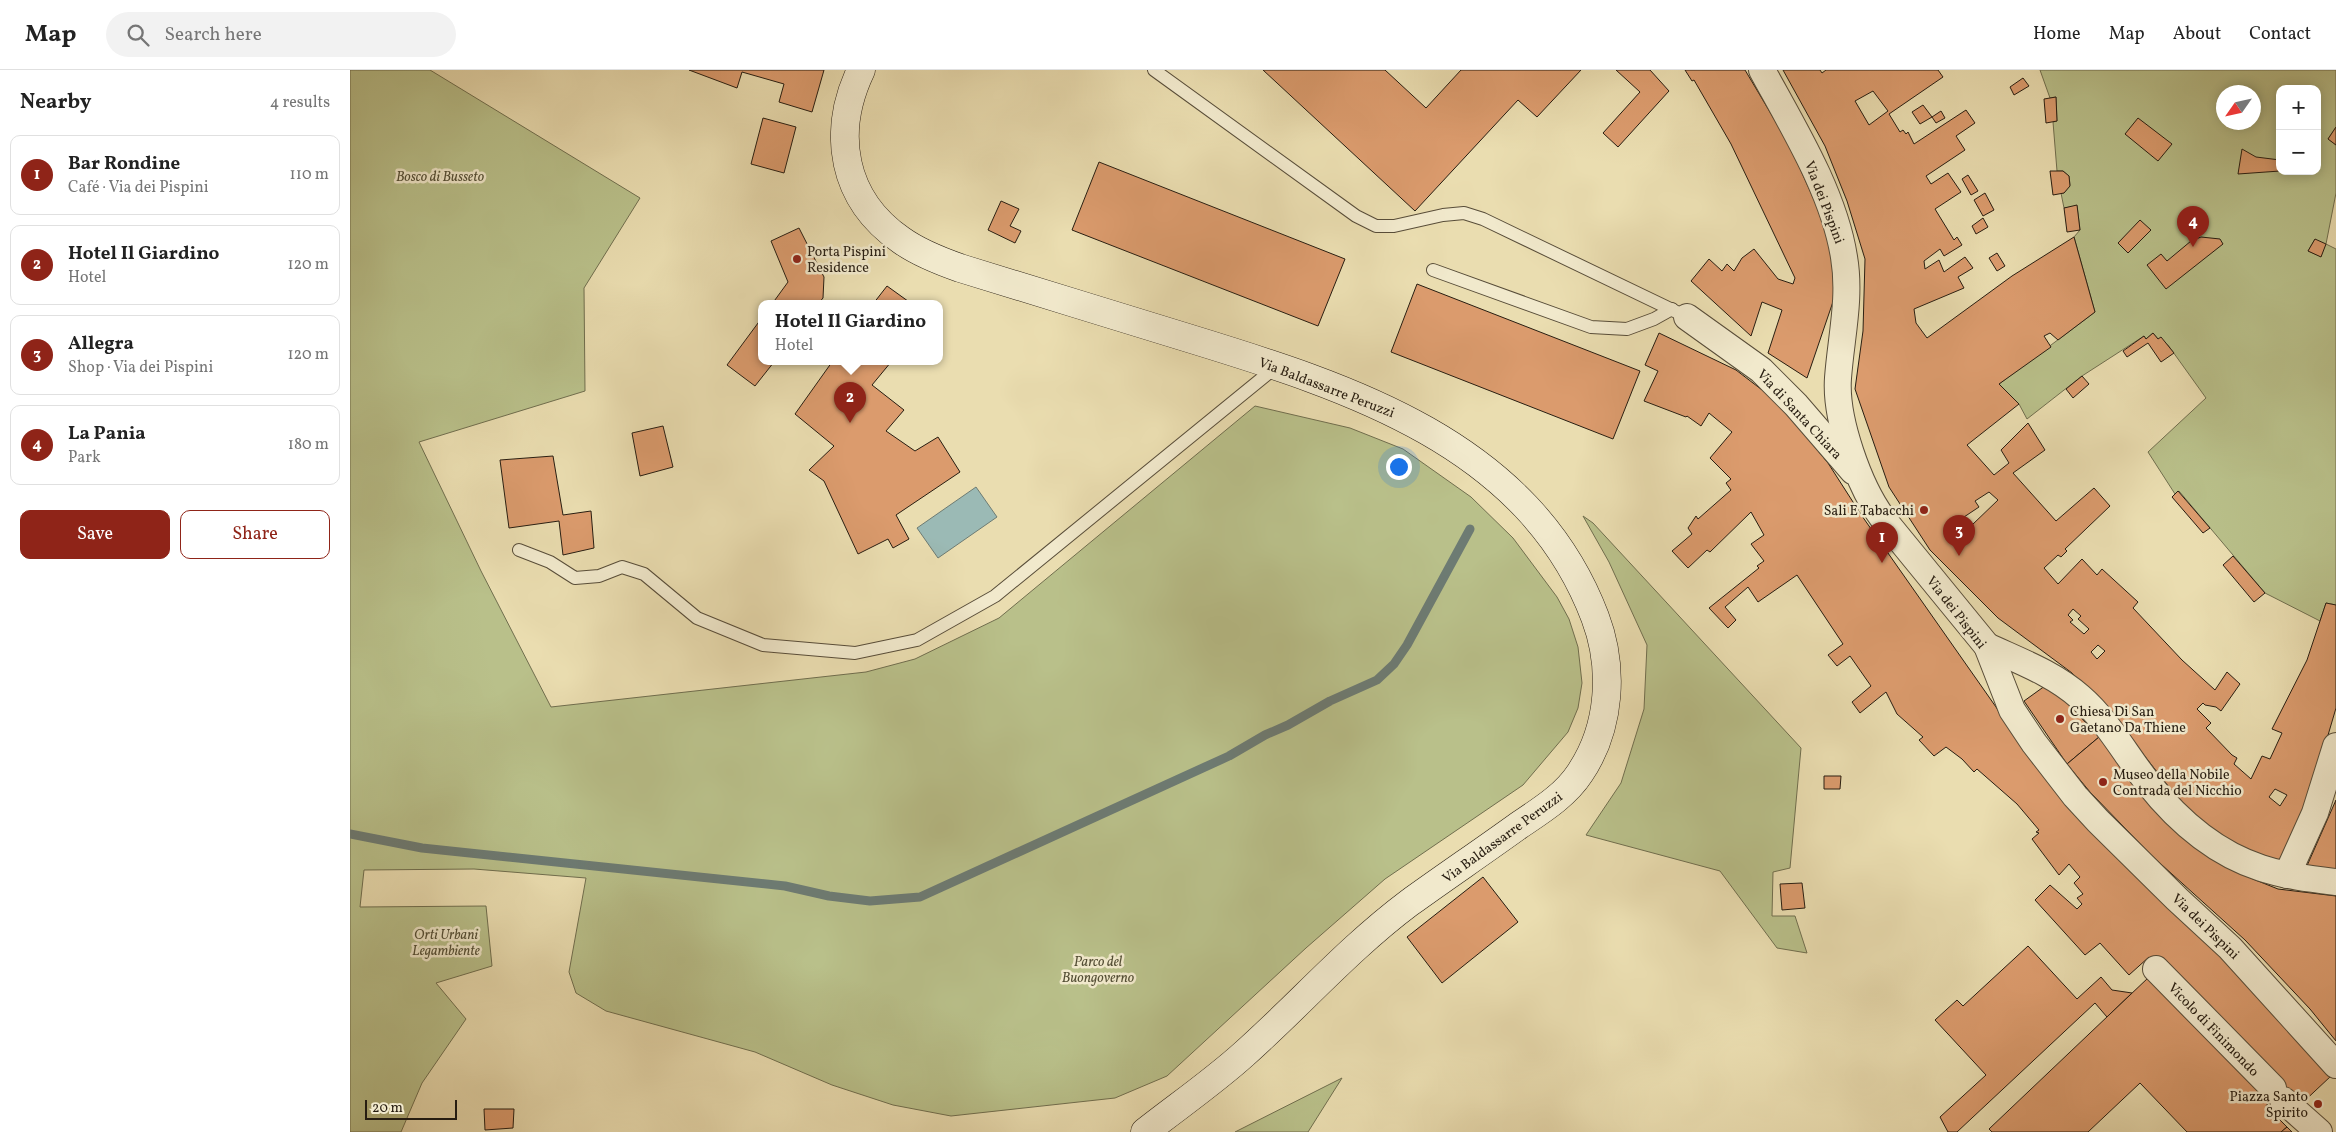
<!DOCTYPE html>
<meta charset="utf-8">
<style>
body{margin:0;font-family:Vollkorn,serif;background:#f2f2f2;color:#222}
.controls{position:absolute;right:15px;top:15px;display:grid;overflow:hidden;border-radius:10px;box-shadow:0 2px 12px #0003}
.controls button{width:45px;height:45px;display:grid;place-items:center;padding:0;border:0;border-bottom:1px solid #e0e0e0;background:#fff;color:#222;font:25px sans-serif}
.compass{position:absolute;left:1866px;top:15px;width:45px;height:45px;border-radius:50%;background:#fff;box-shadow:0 2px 12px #0003;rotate:236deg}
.scale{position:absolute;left:15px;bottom:12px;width:92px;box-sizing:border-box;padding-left:5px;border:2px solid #271d11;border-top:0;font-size:14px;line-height:18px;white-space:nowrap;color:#271d11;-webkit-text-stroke:4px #f1e9cc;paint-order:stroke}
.you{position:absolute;left:1048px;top:396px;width:18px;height:18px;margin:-12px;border:4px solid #fff;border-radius:50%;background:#1a73e8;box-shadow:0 0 0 8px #1a73e833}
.badge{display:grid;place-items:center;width:32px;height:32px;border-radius:50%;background:#8f2418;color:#fff;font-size:16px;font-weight:700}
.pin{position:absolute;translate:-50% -41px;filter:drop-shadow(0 1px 2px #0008)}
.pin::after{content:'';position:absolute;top:26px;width:18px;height:15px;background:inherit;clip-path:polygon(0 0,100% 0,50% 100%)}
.popup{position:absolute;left:408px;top:230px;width:185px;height:65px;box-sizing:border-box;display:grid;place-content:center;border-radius:10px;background:#fff;filter:drop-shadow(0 1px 4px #0005);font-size:16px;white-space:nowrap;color:#767676}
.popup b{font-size:19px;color:#222}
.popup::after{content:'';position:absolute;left:50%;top:100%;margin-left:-10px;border:10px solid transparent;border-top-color:#fff}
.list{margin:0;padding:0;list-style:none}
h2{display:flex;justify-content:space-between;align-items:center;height:65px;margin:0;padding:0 20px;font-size:21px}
h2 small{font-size:16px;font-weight:400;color:#767676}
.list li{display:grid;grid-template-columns:32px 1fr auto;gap:15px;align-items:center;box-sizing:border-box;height:80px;margin:0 10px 10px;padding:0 10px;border:1px solid #e0e0e0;border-radius:10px}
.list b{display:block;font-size:19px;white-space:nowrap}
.list p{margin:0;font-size:16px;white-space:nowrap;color:#767676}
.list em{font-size:16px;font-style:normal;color:#767676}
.actions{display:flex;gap:10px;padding:15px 20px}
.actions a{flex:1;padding:11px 0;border:1px solid #8f2418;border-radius:10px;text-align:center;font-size:18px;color:#8f2418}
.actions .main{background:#8f2418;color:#fff}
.icon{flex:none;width:28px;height:28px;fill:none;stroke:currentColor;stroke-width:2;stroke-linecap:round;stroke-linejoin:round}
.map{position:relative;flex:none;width:1986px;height:1062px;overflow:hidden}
header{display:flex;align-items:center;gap:30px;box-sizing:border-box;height:70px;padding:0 25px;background:#fff;border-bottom:1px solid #e0e0e0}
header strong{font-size:24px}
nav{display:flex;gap:28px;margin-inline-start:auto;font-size:18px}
.search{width:350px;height:45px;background:#f2f2f2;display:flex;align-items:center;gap:12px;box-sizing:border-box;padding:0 18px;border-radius:28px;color:#767676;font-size:19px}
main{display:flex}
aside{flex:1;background:#fff}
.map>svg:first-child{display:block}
.green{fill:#b9c08a;stroke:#706e4e;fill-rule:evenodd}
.water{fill:#9bbab5;stroke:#6d7b73}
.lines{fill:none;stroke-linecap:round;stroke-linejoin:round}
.stream{stroke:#6d7b73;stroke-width:9}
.building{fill:#db9b6d;stroke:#271d11;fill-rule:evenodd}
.lane-casing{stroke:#584d39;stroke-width:14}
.street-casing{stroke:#584d39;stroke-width:28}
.secondary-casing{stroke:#271d11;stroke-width:29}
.lane{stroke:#f1e9cc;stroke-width:12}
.street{stroke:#f1e9cc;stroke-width:26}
.secondary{stroke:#f1e9cc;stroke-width:28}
.poi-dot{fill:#8f2418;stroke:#f1e9cc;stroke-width:2}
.labels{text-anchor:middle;stroke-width:5;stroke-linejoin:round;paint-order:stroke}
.park-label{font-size:14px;font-style:italic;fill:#534e35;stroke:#f1e9cc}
.street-label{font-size:14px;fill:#271d11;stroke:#f1e9cc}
.poi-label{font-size:14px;fill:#271d11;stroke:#f1e9cc;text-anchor:start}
</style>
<header>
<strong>Map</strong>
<div class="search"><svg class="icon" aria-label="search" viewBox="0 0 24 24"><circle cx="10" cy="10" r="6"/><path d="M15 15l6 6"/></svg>Search here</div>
<nav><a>Home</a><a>Map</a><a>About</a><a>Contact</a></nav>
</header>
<main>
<aside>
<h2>Nearby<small>4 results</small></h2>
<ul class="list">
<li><span class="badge">1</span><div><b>Bar Rondine</b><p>Café · Via dei Pispini</p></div><em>110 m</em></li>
<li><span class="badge">2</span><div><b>Hotel Il Giardino</b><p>Hotel</p></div><em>120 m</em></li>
<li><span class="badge">3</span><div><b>Allegra</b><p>Shop · Via dei Pispini</p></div><em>120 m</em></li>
<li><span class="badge">4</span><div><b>La Pania</b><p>Park</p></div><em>180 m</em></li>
</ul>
<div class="actions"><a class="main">Save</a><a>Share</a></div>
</aside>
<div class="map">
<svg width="1986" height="1062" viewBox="0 0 1986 1062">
<rect width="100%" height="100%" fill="#eaddb0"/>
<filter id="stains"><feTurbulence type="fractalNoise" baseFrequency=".004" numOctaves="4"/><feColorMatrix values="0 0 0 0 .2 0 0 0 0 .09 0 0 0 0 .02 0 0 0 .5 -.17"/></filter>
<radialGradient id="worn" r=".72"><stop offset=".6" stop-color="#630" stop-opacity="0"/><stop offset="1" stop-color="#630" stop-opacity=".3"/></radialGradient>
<!-- green -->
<g class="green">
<polygon points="0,0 80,0 290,128 234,218 235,321 69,372 131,501 201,637 516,602 565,589 649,548 905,336 1000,358 1053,379 1121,427 1163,468 1207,527 1219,549 1228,577 1232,613 1228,638 1218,662 1173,715 1035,809 956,878 817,1006 765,1028 601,1046 543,1035 482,1015 405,982 256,941 226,923 219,902 236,808 124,799 14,800 10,837 136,836 142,896 86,913 116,949 72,1013 51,1062 0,1062"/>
<path d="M1690 0H1986V57L1978 69 1986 75V123L1976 174 1986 179V535L1976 533 1970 551 1915 523 1829 421 1825 424 1798 382 1856 328 1818 275 1808 269 1803 263 1796 269 1794 266 1732 306 1677 349 1669 334 1649 314 1745 242 1724 167 1730 160 1727 136 1714 138 1711 123H1714L1720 115 1719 106 1713 101H1707L1703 52 1707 51 1706 27 1700 28ZM1930 19H1967V101H1930ZM1874 22H1904V52H1874ZM1965 169 1970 186 1958 181Z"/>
<polygon points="1233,446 1243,453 1451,678 1440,798 1423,802 1422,846 1445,846 1457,883 1427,878 1370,801 1236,765 1271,713 1294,639 1297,575 1259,492"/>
<polygon points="992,1008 958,1062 885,1062"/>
</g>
<!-- water -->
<polygon class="water" points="626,417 647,447 588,488 567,458"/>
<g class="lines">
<!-- stream -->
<polyline class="stream" points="0,764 72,778 435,816 479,826 520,831 570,827 879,686 915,665 938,655 980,631 1027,610 1044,594 1057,575 1120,459"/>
</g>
<!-- building -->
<g class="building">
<polygon points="339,0 474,0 462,42 429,32 434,14 392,2 387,18"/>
<polygon points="913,0 1035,0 1076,38 1111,0 1231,0 1187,47 1168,30 1065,141"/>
<polygon points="1266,0 1300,0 1319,21 1268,77 1253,63 1290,22"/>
<polygon points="1335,0 1395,0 1439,74 1466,134 1480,175 1487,220 1457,308 1418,283 1432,240 1412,232 1401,266 1341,211 1359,189 1372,201 1377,194 1384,201 1392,188 1404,179 1428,209 1443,214 1445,208 1381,74 1344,10 1342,11"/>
<path d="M1433 0H1470L1472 3 1476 0H1588L1593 7 1539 44 1550 62 1553 60 1556 64 1558 62 1564 74 1616 40 1625 53 1606 66 1615 80 1576 106 1581 114 1598 103 1611 122 1585 139 1604 170 1607 167 1612 175 1594 186 1590 179 1574 191 1575 199 1589 190 1594 202 1615 187 1623 198 1608 207 1614 218 1564 239 1566 253 1577 268 1662 206 1724 167 1745 242 1708 270 1700 263 1694 266 1701 277 1649 314 1669 334 1617 375 1644 405 1659 393 1651 380 1678 353 1695 380 1663 403 1706 451 1744 418 1760 436 1715 479 1717 481 1711 487 1708 485 1694 498 1708 514 1732 489 1747 505 1752 499 1788 532 1783 538 1832 590 1865 620 1877 602 1890 614 1871 641 1866 637 1855 635 1853 633 1847 639 1861 653 1856 658 1882 685 1887 688 1884 694 1901 709 1912 686 1920 689 1932 663 1922 659 1957 590 1976 533 1986 535V638L1966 706 1931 794 1862 763 1825 725 1758 639 1722 603 1648 548 1580 480 1539 417 1505 319 1513 261 1515 189 1497 131 1475 76ZM1523 21 1538 41 1519 55 1505 31ZM1639 422 1648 430 1622 455 1614 447 1629 437 1625 431ZM1723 539 1731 546 1728 549 1739 559 1734 564 1720 552 1723 550 1718 545ZM1748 575 1755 581 1747 589 1741 582ZM1925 719 1937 725 1930 736 1919 727Z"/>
<polygon points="1673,8 1679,16 1664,25 1660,17"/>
<polygon points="1706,27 1707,51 1696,53 1694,29"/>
<polygon points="1573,35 1582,47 1570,54 1562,42"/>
<polygon points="1591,41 1595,48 1586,53 1582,47"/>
<polygon points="413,48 446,57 434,103 401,94"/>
<polygon points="1788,48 1822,74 1808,91 1775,64"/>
<polygon points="1986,57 1986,75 1978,69"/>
<polygon points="1892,79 1906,87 1930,90 1930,101 1888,104"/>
<polygon points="749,92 995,189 968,256 722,160"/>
<polygon points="1700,101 1713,101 1719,106 1720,116 1714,123 1703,125"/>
<polygon points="1618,105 1628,121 1621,125 1612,109"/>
<polygon points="1635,123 1644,140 1633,146 1624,130"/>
<polygon points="651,131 669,139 660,156 671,161 665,173 638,160"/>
<polygon points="1727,135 1730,160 1717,162 1714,138"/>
<polygon points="1633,148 1638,157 1626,164 1622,156"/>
<polygon points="1790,150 1801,160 1778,183 1768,173"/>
<polygon points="449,158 474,207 473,228 468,234 422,234 438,212 421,171"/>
<polygon points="1851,167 1870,169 1873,174 1816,219 1797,195 1811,184 1817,191 1841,171"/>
<polygon points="1965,169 1976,174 1971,187 1958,181"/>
<polygon points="1647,183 1655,196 1647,201 1639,188"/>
<polygon points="1067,214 1290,301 1263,369 1041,282"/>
<polygon points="537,216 562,234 523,234"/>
<polygon points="411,249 411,292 424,292 405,316 377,295"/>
<polygon points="1309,263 1386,300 1420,326 1451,360 1478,393 1512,446 1646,637 1663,665 1942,961 1981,1006 1948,1037 1832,918 1799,887 1779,905 1750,873 1735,885 1685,830 1700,815 1727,839 1732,834 1727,828 1733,824 1724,813 1730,807 1719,794 1709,805 1682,769 1689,763 1686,762 1689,760 1667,734 1627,699 1624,702 1612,689 1596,677 1584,686 1569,670 1573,667 1547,644 1536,622 1510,643 1502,632 1521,616 1500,586 1487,596 1478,585 1493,574 1447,505 1408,532 1398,517 1375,537 1386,550 1378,558 1359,538 1409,498 1407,496 1414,491 1401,474 1414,465 1401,442 1360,482 1357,480 1338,498 1322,481 1342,464 1338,458 1346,446 1348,449 1381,420 1376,413 1381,409 1360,388 1382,362 1359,343 1351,356 1337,346 1336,347 1294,331 1308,301 1295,295"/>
<polygon points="1803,263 1808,269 1811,267 1824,283 1811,292 1798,273 1777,287 1773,281 1794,266 1796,269"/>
<polygon points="482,292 541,292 522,315 554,340 536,361 565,381 588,367 610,402 546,445 559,469 543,478 538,469 508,484 474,411 459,400 484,376 445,344"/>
<polygon points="1732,306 1739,314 1723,328 1716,319"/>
<polygon points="313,356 323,397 290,406 282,363"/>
<polygon points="203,386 213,445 241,441 244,478 213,485 209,451 159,458 150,390"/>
<polygon points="1828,421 1860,458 1853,463 1822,427"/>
<polygon points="1883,486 1915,523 1904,532 1873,495"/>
<polygon points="1699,613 1749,667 1717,694 1674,631"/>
<polygon points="1749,667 1874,794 1903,809 1928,819 1986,826 1986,971 1960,939 1895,870 1802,786 1740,722 1717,694"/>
<polygon points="1474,706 1491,706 1490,719 1474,719"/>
<polygon points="1986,730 1986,805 1956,798"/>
<polygon points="1133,807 1168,852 1092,913 1057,867"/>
<polygon points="1452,813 1455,838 1432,840 1430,814"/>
<polygon points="1678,876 1727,929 1751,907 1762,920 1782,923 1757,947 1745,933 1607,1062 1598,1062 1590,1047 1636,1005 1585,950 1607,930 1613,936"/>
<polygon points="1799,907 1919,1032 1916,1036 1937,1057 1931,1062 1837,1062 1790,1013 1738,1062 1642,1062 1639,1059"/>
<polygon points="134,1039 164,1039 163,1058 135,1060"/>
<polygon points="1937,1057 1942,1062 1931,1062"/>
</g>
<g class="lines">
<!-- lane casing -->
<g class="lane-casing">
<g id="lane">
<polyline points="804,0 1006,146 1026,156 1044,156 1093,145 1114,143 1133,149 1337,247"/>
<polyline points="1083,200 1241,257 1277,259 1304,249 1322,239"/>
<polyline points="169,480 200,492 225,508 249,506 272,497 294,504 347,548 413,575 505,583 567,570 645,526 926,297"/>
</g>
</g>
<!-- street casing -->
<g class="street-casing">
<g id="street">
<path d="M1412 0C1443 57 1484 123 1494 187 1501 228 1491 267 1488 308 1485 349 1509 417 1534 450L1637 576 1662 640 1684 673 1725 726 1748 751 1827 829 1880 878 1986 995"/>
<polyline points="1337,247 1411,300 1446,335 1503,401"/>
<path d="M1637 576C1669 591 1703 603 1730 627 1758 651 1775 684 1798 713 1828 751 1865 783 1911 798 1935 806 1961 809 1986 812"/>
<polyline points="1937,805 1965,743 1986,676"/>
<polyline points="1806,899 1923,1018"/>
<polyline points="1933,1030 1969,1062"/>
</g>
</g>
<!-- secondary casing -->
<g class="secondary-casing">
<path id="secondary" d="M511 0C481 63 492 129 551 170 569 183 590 191 610 198 686 221 762 245 838 268 998 317 1179 373 1245 547 1264 597 1261 657 1230 703 1215 726 1190 741 1168 756 1132 782 1095 807 1059 833 999 878 950 934 894 984 863 1012 828 1036 795 1062"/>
</g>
<!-- lane -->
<use href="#lane" class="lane"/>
<!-- street -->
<use href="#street" class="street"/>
<!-- secondary -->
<use href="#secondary" class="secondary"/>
</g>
<!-- markers -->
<g class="poi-dot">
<circle cx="447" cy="189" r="5"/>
<circle cx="1574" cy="440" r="5"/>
<circle cx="1710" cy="649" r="5"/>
<circle cx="1753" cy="712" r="5"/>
<circle cx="1968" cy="1034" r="5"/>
</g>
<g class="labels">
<!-- park labels -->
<g class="park-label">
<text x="90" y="111">Bosco di Busseto</text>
<text x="96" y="869">Orti Urbani<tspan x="96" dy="16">Legambiente</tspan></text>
<text x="748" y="896">Parco del<tspan x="748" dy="16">Buongoverno</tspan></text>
</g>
<!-- street labels -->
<g class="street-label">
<text transform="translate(1475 132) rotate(69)" y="5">Via dei Pispini</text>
<text transform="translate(977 317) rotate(21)" y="5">Via Baldassarre Peruzzi</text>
<text transform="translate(1450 344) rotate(47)" y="5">Via di Santa Chiara</text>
<text transform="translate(1607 542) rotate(52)" y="5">Via dei Pispini</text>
<text transform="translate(1152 767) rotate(-36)" y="5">Via Baldassarre Peruzzi</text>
<text transform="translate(1856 856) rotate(44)" y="5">Via dei Pispini</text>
<text transform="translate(1864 959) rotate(46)" y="5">Vicolo di Finimondo</text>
</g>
<!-- poi labels -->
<g class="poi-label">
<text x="457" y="186">Porta Pispini<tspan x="457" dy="16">Residence</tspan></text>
<text x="1564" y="445" text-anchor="end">Sali E Tabacchi</text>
<text x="1720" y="646">Chiesa Di San<tspan x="1720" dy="16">Gaetano Da Thiene</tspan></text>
<text x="1763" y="709">Museo della Nobile<tspan x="1763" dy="16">Contrada del Nicchio</tspan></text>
<text x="1958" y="1031" text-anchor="end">Piazza Santo<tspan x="1958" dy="16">Spirito</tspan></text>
</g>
</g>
<rect width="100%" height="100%" filter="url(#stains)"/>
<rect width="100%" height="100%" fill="url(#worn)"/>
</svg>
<div class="controls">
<button>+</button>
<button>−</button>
</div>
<svg class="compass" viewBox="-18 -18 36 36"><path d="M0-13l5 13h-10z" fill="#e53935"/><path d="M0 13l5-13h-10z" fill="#767676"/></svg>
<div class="scale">20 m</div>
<div class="you"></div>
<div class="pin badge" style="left:1532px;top:493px">1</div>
<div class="pin badge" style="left:500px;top:353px">2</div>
<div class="popup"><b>Hotel Il Giardino</b>Hotel</div>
<div class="pin badge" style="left:1609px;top:486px">3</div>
<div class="pin badge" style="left:1843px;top:177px">4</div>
</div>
</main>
